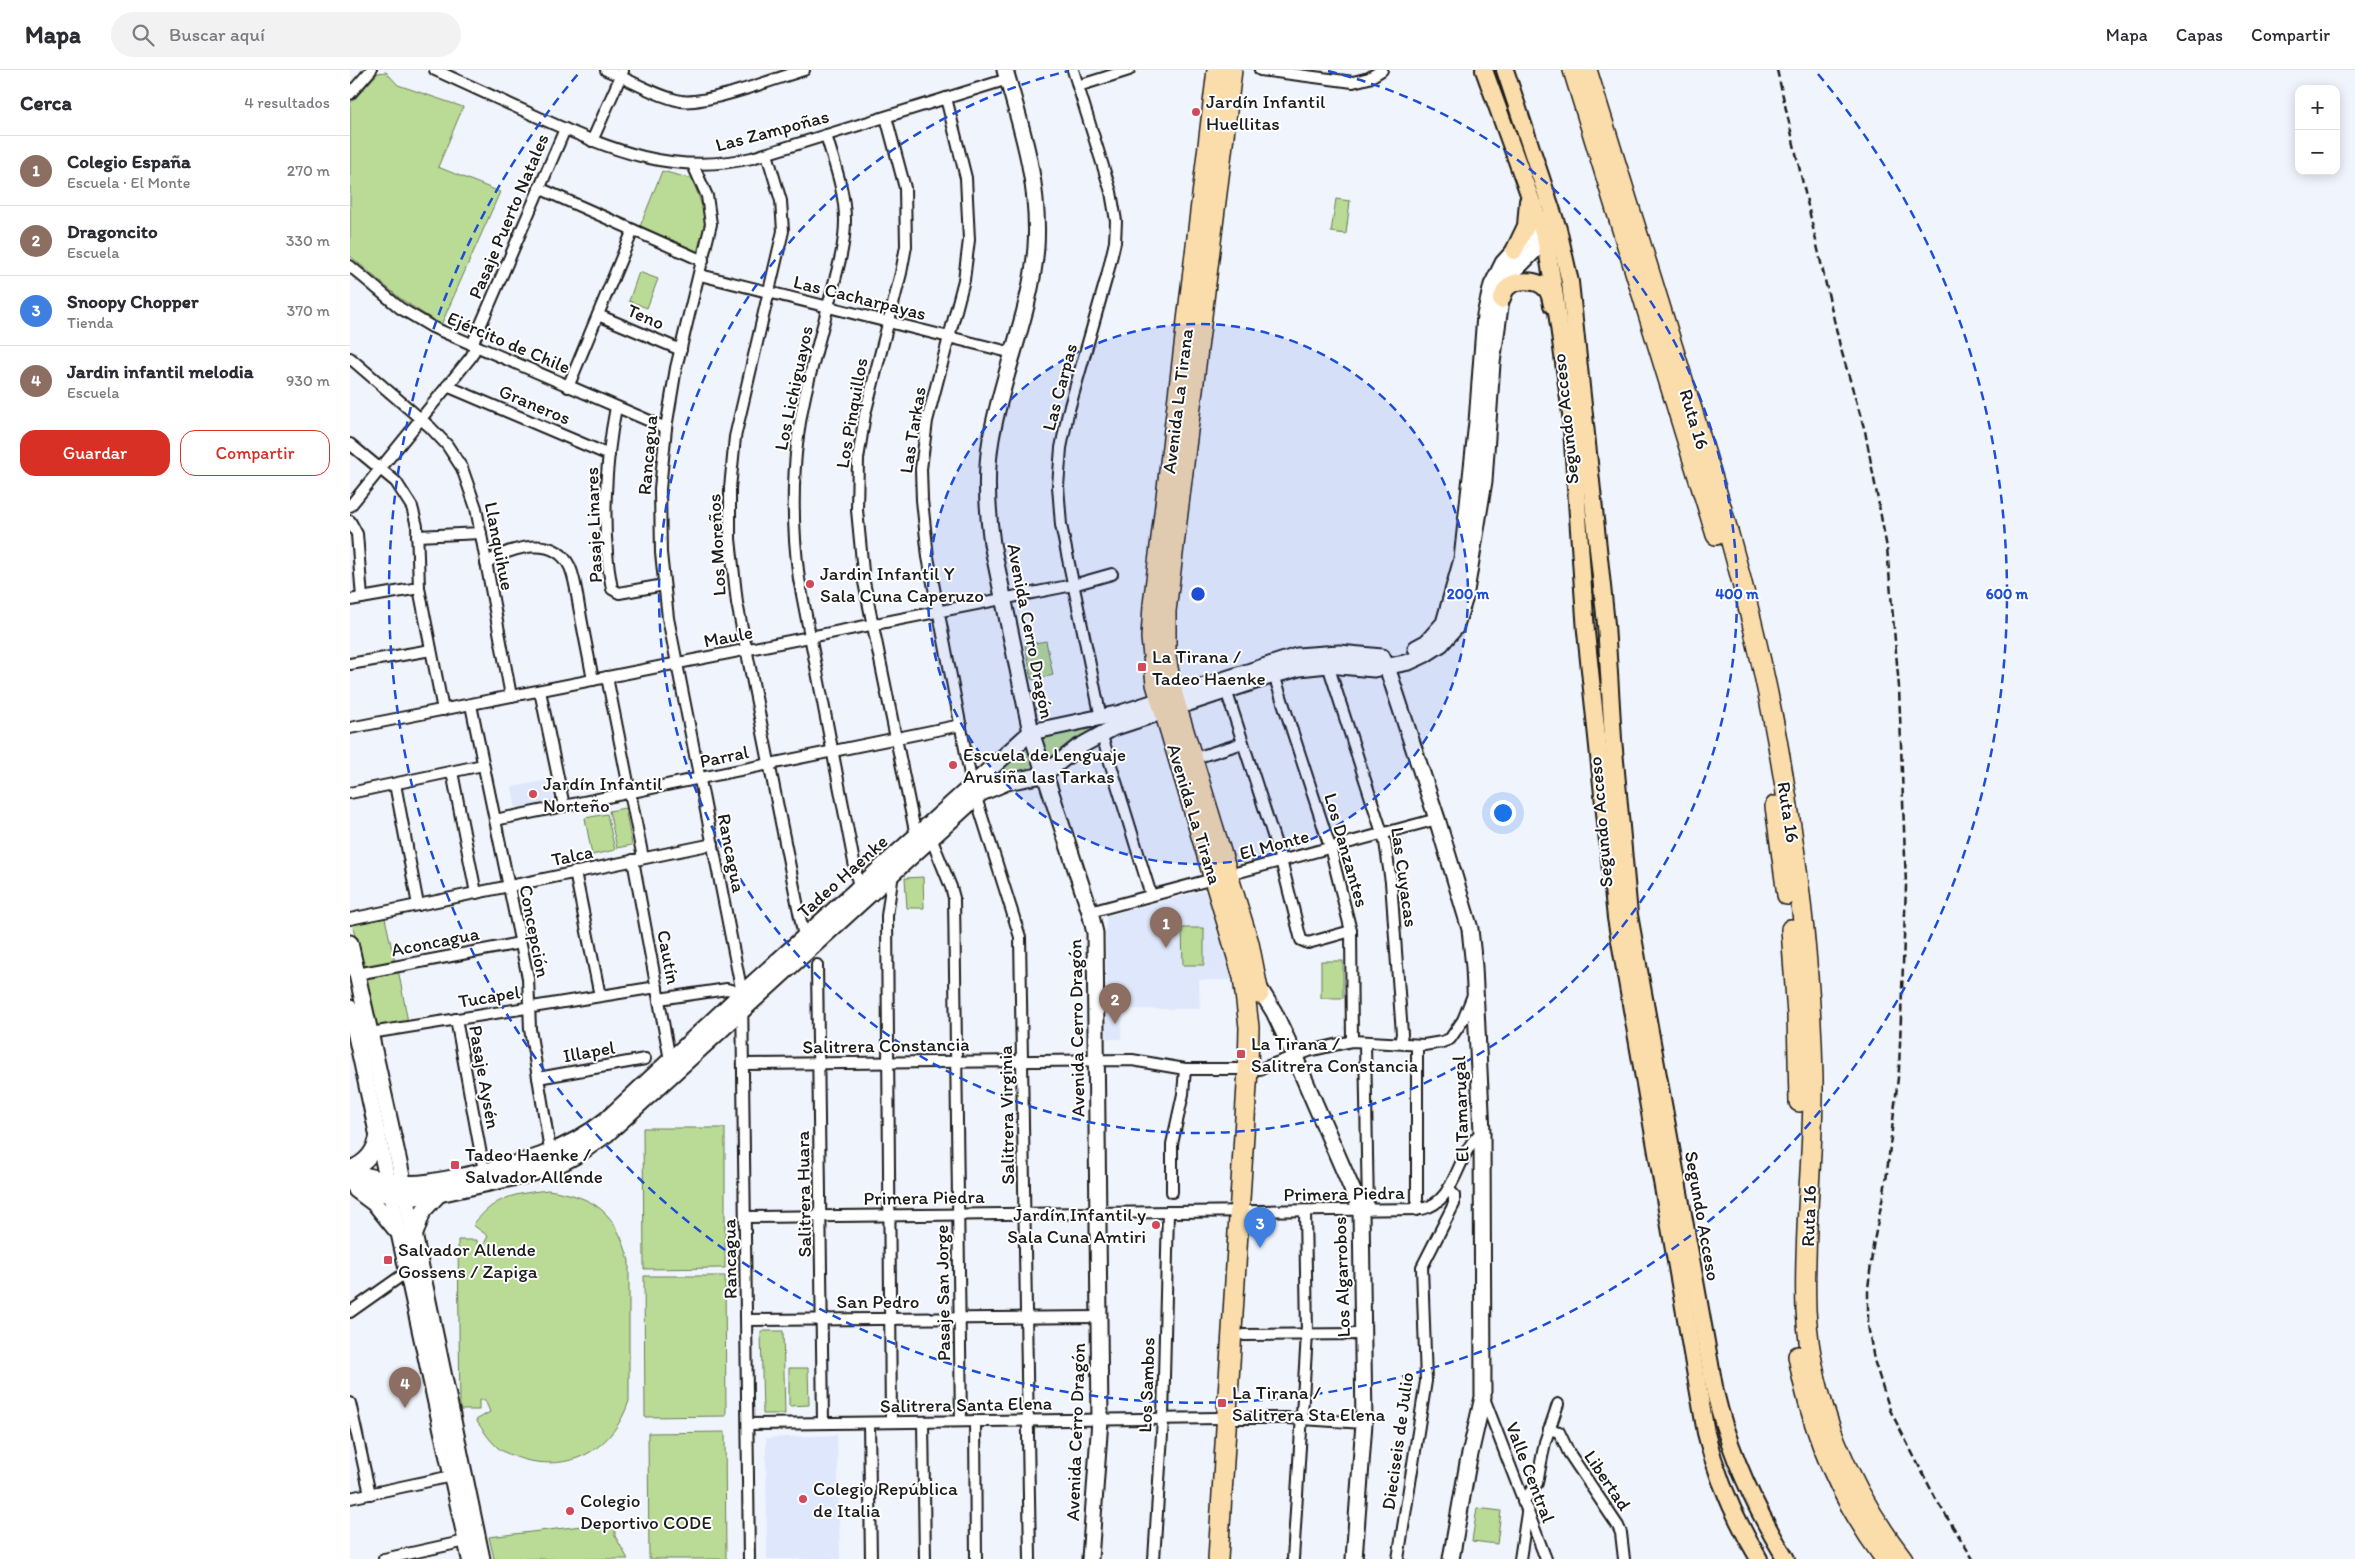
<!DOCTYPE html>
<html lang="es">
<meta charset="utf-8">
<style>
body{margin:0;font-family:Itim,sans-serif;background:#f2f2f3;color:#2b2b33}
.controls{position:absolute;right:15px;top:15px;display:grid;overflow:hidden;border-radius:10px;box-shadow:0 2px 12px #0003}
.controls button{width:45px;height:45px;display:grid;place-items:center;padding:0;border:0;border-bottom:1px solid #e1e1e2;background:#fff;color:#2b2b33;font:25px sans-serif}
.you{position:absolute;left:1152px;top:742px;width:18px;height:18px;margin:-12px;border:4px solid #fff;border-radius:50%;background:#1a73e8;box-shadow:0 0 0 8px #1a73e833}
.badge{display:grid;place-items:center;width:32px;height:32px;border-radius:50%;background:#d93025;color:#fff;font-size:16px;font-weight:700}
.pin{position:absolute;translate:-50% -41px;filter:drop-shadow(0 1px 2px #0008)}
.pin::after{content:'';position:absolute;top:26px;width:18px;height:15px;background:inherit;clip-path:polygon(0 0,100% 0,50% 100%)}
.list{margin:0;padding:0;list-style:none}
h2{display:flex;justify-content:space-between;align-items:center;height:65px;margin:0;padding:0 20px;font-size:21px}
h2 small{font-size:16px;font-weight:400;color:#7c7c81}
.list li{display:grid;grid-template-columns:32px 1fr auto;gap:15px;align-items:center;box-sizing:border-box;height:70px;padding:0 20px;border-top:1px solid #e1e1e2}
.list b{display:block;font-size:19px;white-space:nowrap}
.list p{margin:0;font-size:16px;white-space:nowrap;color:#7c7c81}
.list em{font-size:16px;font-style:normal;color:#7c7c81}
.actions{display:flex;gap:10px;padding:15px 20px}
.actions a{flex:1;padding:11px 0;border:1px solid #d93025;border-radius:15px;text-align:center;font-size:18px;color:#d93025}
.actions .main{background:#d93025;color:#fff}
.icon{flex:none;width:28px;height:28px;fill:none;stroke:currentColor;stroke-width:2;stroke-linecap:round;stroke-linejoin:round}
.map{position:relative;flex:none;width:2005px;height:1489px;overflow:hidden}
header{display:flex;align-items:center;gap:30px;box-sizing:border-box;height:70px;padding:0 25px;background:#fff;border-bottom:1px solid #e1e1e2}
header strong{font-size:24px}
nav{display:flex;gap:28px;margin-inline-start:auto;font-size:18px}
.search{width:350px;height:45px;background:#f2f2f3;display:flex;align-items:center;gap:12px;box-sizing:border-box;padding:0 18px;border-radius:28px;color:#7c7c81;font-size:19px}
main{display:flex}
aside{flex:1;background:#fff}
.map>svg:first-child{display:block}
.built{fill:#dee7fb}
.green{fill:#b9db95;stroke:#6a7c58}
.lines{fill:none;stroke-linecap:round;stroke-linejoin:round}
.street-casing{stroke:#1c1c1c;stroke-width:14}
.secondary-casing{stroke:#1c1c1c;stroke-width:19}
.primary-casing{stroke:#1c1c1c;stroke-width:20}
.highway-casing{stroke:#1c1c1c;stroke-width:22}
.street{stroke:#fff;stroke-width:10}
.secondary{stroke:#fff;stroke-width:15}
.primary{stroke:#fbddab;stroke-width:16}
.highway{stroke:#fbddab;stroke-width:19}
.rail{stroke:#1c1c1c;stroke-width:2.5;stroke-dasharray:8 4;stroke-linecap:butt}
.ring{fill:none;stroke:#1d4ed8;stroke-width:2.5;stroke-dasharray:9 6}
.poi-dot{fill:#d1495b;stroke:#fff;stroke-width:2}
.labels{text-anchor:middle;stroke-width:4;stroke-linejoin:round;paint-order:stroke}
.poi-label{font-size:19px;fill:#1c1c1c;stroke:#fff;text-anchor:start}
.street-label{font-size:19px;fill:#1c1c1c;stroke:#fff}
.centre{fill:#1d4ed8;stroke:#fff;stroke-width:2.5}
.ring-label{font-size:15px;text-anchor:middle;font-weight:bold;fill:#1d4ed8;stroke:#fff;stroke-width:4;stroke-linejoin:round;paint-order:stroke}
</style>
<header>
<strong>Mapa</strong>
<div class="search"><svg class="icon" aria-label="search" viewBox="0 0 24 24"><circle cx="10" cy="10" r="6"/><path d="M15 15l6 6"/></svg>Buscar aquí</div>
<nav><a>Mapa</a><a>Capas</a><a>Compartir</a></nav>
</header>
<main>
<aside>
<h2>Cerca<small>4 resultados</small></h2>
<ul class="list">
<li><span class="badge" style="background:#8d6e63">1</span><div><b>Colegio España</b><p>Escuela · El Monte</p></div><em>270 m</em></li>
<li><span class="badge" style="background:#8d6e63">2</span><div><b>Dragoncito</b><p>Escuela</p></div><em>330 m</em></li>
<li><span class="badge" style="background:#3f7fe0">3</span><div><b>Snoopy Chopper</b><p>Tienda</p></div><em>370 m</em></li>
<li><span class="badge" style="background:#8d6e63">4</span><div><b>Jardin infantil melodia</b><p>Escuela</p></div><em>930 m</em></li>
</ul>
<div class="actions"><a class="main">Guardar</a><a>Compartir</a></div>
</aside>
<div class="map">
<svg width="2005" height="1489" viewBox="0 0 2005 1489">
<rect width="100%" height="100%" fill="#f0f4fd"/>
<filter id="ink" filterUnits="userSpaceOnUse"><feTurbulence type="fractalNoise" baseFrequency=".02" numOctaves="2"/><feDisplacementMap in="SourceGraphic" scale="10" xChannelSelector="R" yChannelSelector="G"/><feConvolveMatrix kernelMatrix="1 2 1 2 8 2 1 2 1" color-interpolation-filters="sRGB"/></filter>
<g filter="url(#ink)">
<!-- built -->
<g class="built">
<polygon points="199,710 204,732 166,739 162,717"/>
<polygon points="860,819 883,910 849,910 850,939 772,939 771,969 757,969 756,846"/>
<polygon points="487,1365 490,1489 417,1489 416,1368"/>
</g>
<!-- green -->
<g class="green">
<polygon points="36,2 48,15 113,37 88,97 150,122 91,255 51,229 0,186 0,34 28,3"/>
<path d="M312 101 342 109C354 140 359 150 350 183L289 159Z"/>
<polygon points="986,129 1000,131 996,164 981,162"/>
<polygon points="289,202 308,209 297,238 279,231"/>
<polygon points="696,571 703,605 682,610 675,575"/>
<polygon points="802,635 696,695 687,666"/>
<polygon points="677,671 687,699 657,703 638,714 635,711"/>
<polygon points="275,738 282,775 267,778 259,741"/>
<polygon points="257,744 265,780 242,785 235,748"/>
<polygon points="573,807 574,838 557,838 555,808"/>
<polygon points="35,848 45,893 12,899 3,857 6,854"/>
<polygon points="832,858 854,858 854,895 833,895"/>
<rect x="971" y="891" width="22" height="37"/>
<polygon points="48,899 58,952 26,958 13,906"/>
<polygon points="293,1058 375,1058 375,1198 294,1199"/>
<path d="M198 1120C247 1127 266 1143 279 1191V1331C264 1376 227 1400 180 1391 170 1389 156 1384 148 1378 139 1370 133 1360 126 1350L140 1342 135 1330H129V1340H110L108 1170H127V1174H134L138 1166 123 1155C145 1126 164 1124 198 1120Z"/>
<polygon points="294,1206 375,1206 376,1346 295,1347"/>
<polygon points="411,1261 433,1261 435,1344 413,1344"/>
<polygon points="439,1298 458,1298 459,1335 439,1336"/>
<polygon points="375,1362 376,1489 299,1489 298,1363"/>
<polygon points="1127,1438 1151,1441 1147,1474 1122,1471"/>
<polygon points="265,1452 265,1466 278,1489 144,1489 139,1467"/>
</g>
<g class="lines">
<!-- street casing -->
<g class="street-casing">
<g id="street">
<path d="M85 0C120 16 155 32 190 48 262 80 322 106 402 88L658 9"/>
<path d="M256 0C280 10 306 26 331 31 356 35 427 8 454 0"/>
<polyline points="723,0 761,122 766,151 765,172 757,206 718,343 711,378 708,416 711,455 751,648"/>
<polyline points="910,0 1003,12 1019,8 1032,0"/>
<polyline points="728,16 779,0"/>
<polyline points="0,24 21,0"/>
<polyline points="596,28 616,108 619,170 614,210 577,351 571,399 572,430 578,487 622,715 670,867 680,1489"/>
<polyline points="536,47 555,118 556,176 551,203 515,344 508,389 507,440 514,512 566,766"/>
<path d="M476 65C484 93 495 121 495 150 495 173 489 195 483 217 475 248 467 279 459 309 442 375 440 442 449 509L509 818"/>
<polyline points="242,71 273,1"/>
<polyline points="417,84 431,131 433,161 385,367 380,418 380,469 387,533 454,867"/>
<polyline points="343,95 357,126 361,154 326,298 316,358 310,419 311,483 318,548 392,923 399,1489"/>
<polyline points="189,118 353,191"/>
<polyline points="0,196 50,238 82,257 316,358"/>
<polyline points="350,205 663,283"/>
<polyline points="248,245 331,280"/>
<polyline points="122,275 215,59"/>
<polyline points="0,288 80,357 97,375 112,398 126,438 161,626"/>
<polyline points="97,316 259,385"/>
<polyline points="218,317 283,160"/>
<path d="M266 337C255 393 251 463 262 519L269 523 314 515"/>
<polyline points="0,374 46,412 62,437 67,456 69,518 93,640"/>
<polyline points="0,436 121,287 126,277"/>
<polyline points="0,451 7,464 12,528"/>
<polyline points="67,466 131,463"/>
<path d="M136 493C160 478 204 463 220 497 226 511 227 528 230 542 234 565 239 588 243 610"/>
<polyline points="0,530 69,518"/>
<polyline points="0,594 81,580"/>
<polyline points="978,595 1035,772 1041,812 1052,964 1050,973"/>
<polyline points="924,605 980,777 1001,861 1002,971"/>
<polyline points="257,607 293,788"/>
<polyline points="876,620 931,790 951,870 958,873 1001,861"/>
<polyline points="190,621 214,736"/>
<polyline points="121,635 178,908 180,959 201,1086"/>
<polyline points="0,658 723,515 762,504"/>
<polyline points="751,663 801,825"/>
<polyline points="842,689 893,673"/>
<polyline points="102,702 126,823"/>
<polyline points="45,714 68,835"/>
<polyline points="0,723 133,695"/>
<polyline points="145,750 611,655"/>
<polyline points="581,768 601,817 604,828 611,1351"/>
<polyline points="283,790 320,990"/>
<polyline points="225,802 250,926"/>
<polyline points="740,842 1087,749"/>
<polyline points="0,849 363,774"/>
<polyline points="467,895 473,1353"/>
<polyline points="7,904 170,873"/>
<polyline points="309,929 377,919 392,923"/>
<polyline points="106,949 134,1101"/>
<polyline points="14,964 307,917"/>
<polyline points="1015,972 1018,1140"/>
<polyline points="394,994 782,990 835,999 910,999 959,981 1002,971 1074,975 1092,972 1100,969 1113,950 1123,925"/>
<polyline points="188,1008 295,989"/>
<polyline points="822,1122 822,1074 833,1024 835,999"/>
<polyline points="1067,1140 1067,975"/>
<path d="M396 1147 1072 1139C1108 1131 1106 1082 1132 1062"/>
<polyline points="0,1242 61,1199"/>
<polyline points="397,1250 749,1247"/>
<polyline points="894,1265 1013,1264"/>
<polyline points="1134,1328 1196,1489"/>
<polyline points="0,1333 20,1424"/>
<polyline points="625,1351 626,1489"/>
<polyline points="541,1352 537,846 543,803"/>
<polyline points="573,1352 575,1489"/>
<polyline points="519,1353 521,1489"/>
<polyline points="398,1354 871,1348 937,1348 1014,1353"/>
<polyline points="1199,1359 1209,1362 1219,1383 1268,1456 1271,1463 1274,1489"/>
<polyline points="0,1428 102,1406"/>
<polyline points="1173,1432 1187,1413 1195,1372 1208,1334"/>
<polyline points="34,1489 116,1471"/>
<polyline points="804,1489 813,1349 818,1142"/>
<polyline points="943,1489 957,1264 955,1141"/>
<polyline points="1048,1489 1076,1311 1072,1197 1104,1134 1104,1125 1098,1119"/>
<polyline points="1170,1489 1177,1443"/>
</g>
</g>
<!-- secondary casing -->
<g class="secondary-casing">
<g id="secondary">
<path d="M655 0C672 59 690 115 686 177 681 243 652 304 641 369 635 404 637 439 642 474L681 662 740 842 745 863 750 1350 740 1489"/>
<polyline points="1066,578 1077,572 1094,553 1112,489 1127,352 1135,245 1142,215 1153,193 1173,171 1200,148"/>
<polyline points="0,873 50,1097 132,1489"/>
<polyline points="908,916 924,942 940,976 1011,1140 1014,1353 1004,1489"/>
<polyline points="0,938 120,1489"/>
<path d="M0 1099C16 1093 26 1081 28 1064"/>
<path d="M0 1101C17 1106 34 1111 52 1113 73 1115 96 1109 117 1105 169 1094 215 1083 257 1049L392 923 681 662 771 643 947 586 989 583 1032 587 1037 597 1087 749 1120 859 1124 897 1132 1062 1133 1327 1118 1393 1101 1489"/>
<polyline points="0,1113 42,1126 57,1128 89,1124 176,1105 204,1097 227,1085 257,1064 631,723 657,712 693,705 727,678 763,658 924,605 949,598 978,595 1024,599 1059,592 1074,585 1091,574 1105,558 1115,527 1134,411 1142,293 1151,230 1163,202 1202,163"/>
<polyline points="6,1120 26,1135 46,1160"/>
<polyline points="65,1164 73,1141 89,1124"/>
</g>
</g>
<!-- primary casing -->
<g class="primary-casing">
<g id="primary">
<path d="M1134 0 1195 168 1204 220 1221 344 1236 562 1266 848 1356 1363C1367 1409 1385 1449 1409 1489"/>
<path d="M1155 0 1208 159 1220 212 1256 554 1263 669 1279 845 1365 1322C1379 1383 1404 1436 1436 1489"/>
<polyline points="1164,181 1176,156 1178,131"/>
<path d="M1151 230C1153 227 1154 221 1156 219 1165 208 1189 209 1197 220 1200 224 1201 230 1202 235"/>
</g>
</g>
<!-- highway casing -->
<g class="highway-casing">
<g id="highway">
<polyline points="867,0 803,535 801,568 806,614 893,907 899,957 898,999 868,1489"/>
<polyline points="882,0 816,541 816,587 823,625 899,873 909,924"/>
<polyline points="1223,0 1366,465"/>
<path d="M1237 0C1266 94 1295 187 1324 281 1364 409 1403 537 1427 670 1447 782 1461 894 1463 1008 1464 1085 1453 1163 1456 1240 1461 1331 1498 1417 1553 1489"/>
<polyline points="1425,736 1437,825"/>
<polyline points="1441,859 1447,945 1449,1032"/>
<path d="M1448 1286C1461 1361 1490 1429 1535 1489"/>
</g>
</g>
<!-- street -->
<use href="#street" class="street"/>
<!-- secondary -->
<use href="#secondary" class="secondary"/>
<!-- primary -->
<use href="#primary" class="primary"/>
<!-- highway -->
<use href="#highway" class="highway"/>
<!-- rail -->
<polyline class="rail" points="1427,0 1490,276 1515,361 1537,478 1549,617 1556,816 1549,999 1536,1111 1523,1176 1518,1219 1518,1255 1524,1290 1540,1340 1587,1431 1623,1489"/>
</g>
</g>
<!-- distance rings -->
<circle cx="848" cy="524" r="270" fill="#1d4ed8" fill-opacity=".12"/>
<g class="ring">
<circle cx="848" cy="524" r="270"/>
<path d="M978 1A539 539 0 1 1 718 1"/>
<path d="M1468 4A809 809 0 1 1 228 4"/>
</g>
<!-- markers -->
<g class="poi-dot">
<circle cx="846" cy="42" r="5"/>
<circle cx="460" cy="514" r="5"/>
<rect x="787" y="592" width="10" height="10" rx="2.5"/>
<circle cx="603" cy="695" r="5"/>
<circle cx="183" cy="724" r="5"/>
<rect x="886" y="979" width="10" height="10" rx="2.5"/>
<rect x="100" y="1090" width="10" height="10" rx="2.5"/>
<circle cx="806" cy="1155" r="5"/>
<rect x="33" y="1185" width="10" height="10" rx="2.5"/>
<rect x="867" y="1328" width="10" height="10" rx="2.5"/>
<circle cx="453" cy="1429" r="5"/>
<circle cx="220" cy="1441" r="5"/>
</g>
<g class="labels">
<!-- poi labels -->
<g class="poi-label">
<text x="856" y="38">Jardín Infantil<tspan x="856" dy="22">Huellitas</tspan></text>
<text x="470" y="510">Jardin Infantil Y<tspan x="470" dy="22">Sala Cuna Caperuzo</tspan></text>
<text x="802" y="593">La Tirana /<tspan x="802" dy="22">Tadeo Haenke</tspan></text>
<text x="613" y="691">Escuela de Lenguaje<tspan x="613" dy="22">Arusiña las Tarkas</tspan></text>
<text x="193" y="720">Jardín Infantil<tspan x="193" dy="22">Norteño</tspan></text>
<text x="901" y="980">La Tirana /<tspan x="901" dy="22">Salitrera Constancia</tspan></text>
<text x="115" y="1091">Tadeo Haenke /<tspan x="115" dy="22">Salvador Allende</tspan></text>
<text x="796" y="1151" text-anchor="end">Jardín Infantil y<tspan x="796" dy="22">Sala Cuna Amtiri</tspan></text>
<text x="48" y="1186">Salvador Allende<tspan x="48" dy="22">Gossens / Zapiga</tspan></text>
<text x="882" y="1329">La Tirana /<tspan x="882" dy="22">Salitrera Sta Elena</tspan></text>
<text x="463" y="1425">Colegio República<tspan x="463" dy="22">de Italia</tspan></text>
<text x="230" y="1437">Colegio<tspan x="230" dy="22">Deportivo CODE</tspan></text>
</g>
<!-- street labels -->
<g class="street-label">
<text transform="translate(422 60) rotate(-15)" y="7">Las Zampoñas</text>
<text transform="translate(158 146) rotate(-67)" y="7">Pasaje Puerto Natales</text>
<text transform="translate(510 227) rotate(14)" y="7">Las Cacharpayas</text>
<text transform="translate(296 246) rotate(23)" y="7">Teno</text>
<text transform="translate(159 272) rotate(23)" y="7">Ejército de Chile</text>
<text transform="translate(709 317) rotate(-75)" y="7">Las Carpas</text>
<text transform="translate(443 318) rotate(-78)" y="7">Los Lichiguayos</text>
<text transform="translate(827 331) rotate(-83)" y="7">Avenida La Tirana</text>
<text transform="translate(185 334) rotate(23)" y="7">Graneros</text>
<text transform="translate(501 343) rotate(-80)" y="7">Los Pinquillos</text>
<text transform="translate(1215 349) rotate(-96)" y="7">Segundo Acceso</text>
<text transform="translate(1345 349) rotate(73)" y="7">Ruta 16</text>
<text transform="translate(562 360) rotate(-81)" y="7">Las Tarkas</text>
<text transform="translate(297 385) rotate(-85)" y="7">Rancagua</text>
<text transform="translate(243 455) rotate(-92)" y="7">Pasaje Linares</text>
<text transform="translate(366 475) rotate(-93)" y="7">Los Moreños</text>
<text transform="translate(150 476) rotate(79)" y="7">Llanquihue</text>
<text transform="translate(681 561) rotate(79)" y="7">Avenida Cerro Dragón</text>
<text transform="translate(378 566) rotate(-11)" y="7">Maule</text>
<text transform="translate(374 686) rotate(-12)" y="7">Parral</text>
<text transform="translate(1439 742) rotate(81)" y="7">Ruta 16</text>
<text transform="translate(845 744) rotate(73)" y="7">Avenida La Tirana</text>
<text transform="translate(1250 752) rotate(-95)" y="7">Segundo Acceso</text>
<text transform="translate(924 774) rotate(-15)" y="7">El Monte</text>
<text transform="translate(997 780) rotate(74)" y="7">Los Danzantes</text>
<text transform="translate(382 783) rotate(79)" y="7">Rancagua</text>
<text transform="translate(222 785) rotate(-12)" y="7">Talca</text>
<text transform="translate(492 806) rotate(-42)" y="7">Tadeo Haenke</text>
<text transform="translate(1055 807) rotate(82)" y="7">Las Cuyacas</text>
<text transform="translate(185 861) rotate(79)" y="7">Concepción</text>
<text transform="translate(85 871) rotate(-11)" y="7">Aconcagua</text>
<text transform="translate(319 887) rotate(79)" y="7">Cautín</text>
<text transform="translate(139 926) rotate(-9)" y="7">Tucapel</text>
<text transform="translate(726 958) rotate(-91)" y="7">Avenida Cerro Dragón</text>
<text transform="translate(536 975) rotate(-1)" y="7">Salitrera Constancia</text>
<text transform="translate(239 981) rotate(-10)" y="7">Illapel</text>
<text transform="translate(135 1007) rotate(80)" y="7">Pasaje Aysén</text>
<text transform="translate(1110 1039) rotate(-92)" y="7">El Tamarugal</text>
<text transform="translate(656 1045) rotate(-91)" y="7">Salitrera Virginia</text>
<text transform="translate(994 1123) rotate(-1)" y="7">Primera Piedra</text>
<text transform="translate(453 1124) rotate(-91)" y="7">Salitrera Huara</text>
<text transform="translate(574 1127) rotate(-1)" y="7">Primera Piedra</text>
<text transform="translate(1353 1146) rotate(80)" y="7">Segundo Acceso</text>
<text transform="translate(1458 1146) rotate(-88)" y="7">Ruta 16</text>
<text transform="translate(379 1189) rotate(-91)" y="7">Rancagua</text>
<text transform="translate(991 1207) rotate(-92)" y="7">Los Algarrobos</text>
<text transform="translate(592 1223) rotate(-91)" y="7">Pasaje San Jorge</text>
<text x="528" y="1238">San Pedro</text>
<text transform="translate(796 1315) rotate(-88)" y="7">Los Sambos</text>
<text transform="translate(616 1334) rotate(-1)" y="7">Salitrera Santa Elena</text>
<text transform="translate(725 1362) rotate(-88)" y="7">Avenida Cerro Dragón</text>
<text transform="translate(1047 1371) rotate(-82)" y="7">Dieciseis de Julio</text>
<text transform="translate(1181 1402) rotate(69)" y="7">Valle Central</text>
<text transform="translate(1258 1410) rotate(56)" y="7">Libertad</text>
</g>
</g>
<circle cx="848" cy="524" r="8" class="centre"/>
<g class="ring-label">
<text x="1118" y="529">200 m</text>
<text x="1387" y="529">400 m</text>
<text x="1657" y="529">600 m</text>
</g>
</svg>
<div class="controls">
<button>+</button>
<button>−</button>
</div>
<div class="you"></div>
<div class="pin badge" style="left:816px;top:878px;background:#8d6e63">1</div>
<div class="pin badge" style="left:765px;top:954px;background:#8d6e63">2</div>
<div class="pin badge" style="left:910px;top:1178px;background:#3f7fe0">3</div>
<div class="pin badge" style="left:55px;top:1338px;background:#8d6e63">4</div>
</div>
</main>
